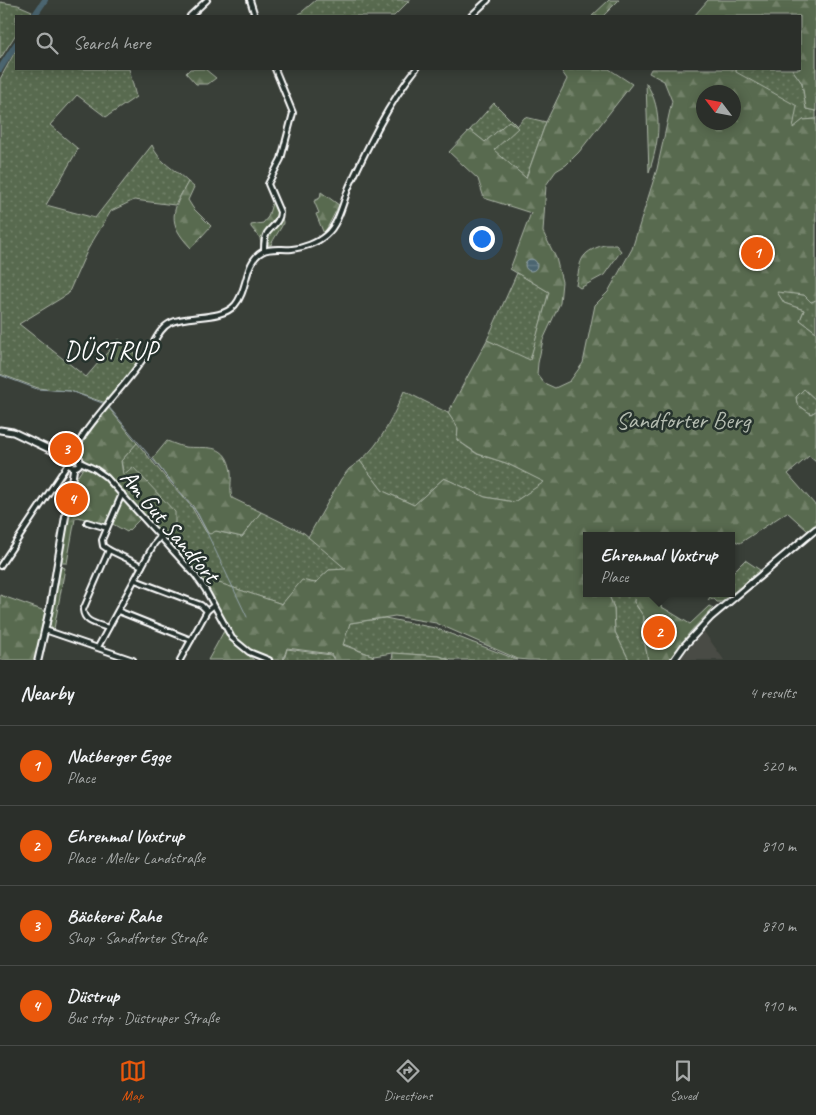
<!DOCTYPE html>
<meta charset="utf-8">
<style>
body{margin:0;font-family:Caveat,sans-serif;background:#333732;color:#f1f3f6}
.compass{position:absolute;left:696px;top:85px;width:45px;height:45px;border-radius:50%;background:#2b2f2a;box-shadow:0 2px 12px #0003;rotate:302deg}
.you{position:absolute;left:481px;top:238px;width:18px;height:18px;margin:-12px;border:4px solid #fff;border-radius:50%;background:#1a73e8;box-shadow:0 0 0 8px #1a73e833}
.badge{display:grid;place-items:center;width:32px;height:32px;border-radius:50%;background:#ea580c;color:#fff;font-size:16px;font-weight:700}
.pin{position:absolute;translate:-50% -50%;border:2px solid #fff;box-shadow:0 1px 5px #0006}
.popup{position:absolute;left:583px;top:532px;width:152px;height:65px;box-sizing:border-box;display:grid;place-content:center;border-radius:0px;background:#2b2f2a;filter:drop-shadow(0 1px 4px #0005);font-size:16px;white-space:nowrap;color:#a6a9a8}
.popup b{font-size:19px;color:#f1f3f6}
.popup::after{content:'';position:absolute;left:50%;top:100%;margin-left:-10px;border:10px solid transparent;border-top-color:#2b2f2a}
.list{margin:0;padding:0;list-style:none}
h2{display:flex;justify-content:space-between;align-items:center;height:65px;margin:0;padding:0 20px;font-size:21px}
h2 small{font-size:16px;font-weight:400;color:#a6a9a8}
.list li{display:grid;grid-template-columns:32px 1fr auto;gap:15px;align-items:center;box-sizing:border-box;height:80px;padding:0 20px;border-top:1px solid #474a47}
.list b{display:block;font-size:19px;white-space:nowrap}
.list p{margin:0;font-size:16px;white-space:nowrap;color:#a6a9a8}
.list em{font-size:16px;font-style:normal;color:#a6a9a8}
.icon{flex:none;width:28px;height:28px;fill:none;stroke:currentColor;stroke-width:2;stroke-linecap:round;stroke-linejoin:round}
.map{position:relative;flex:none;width:816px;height:660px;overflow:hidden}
.search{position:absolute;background:#2b2f2a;box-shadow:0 2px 12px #0003;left:15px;right:15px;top:15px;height:55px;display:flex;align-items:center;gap:12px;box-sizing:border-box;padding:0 18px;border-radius:0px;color:#a6a9a8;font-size:19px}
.sheet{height:385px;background:#2b2f2a}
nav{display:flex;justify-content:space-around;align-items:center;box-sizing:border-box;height:70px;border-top:1px solid #474a47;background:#2b2f2a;font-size:14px;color:#a6a9a8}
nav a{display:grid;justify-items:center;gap:2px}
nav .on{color:#ea580c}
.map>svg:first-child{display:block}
.built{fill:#4a4b44}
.grass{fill:url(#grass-dots);stroke:#acb5a7}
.forest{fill:url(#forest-firs);stroke:#acb5a7;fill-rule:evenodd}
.water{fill:url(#water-rules);stroke:#93a3a9}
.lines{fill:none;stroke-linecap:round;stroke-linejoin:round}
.stream{stroke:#93a3a9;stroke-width:1}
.river{stroke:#4b6570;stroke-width:6}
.street-casing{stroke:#fff;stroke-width:8}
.secondary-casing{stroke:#fff;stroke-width:9}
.street{stroke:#26332d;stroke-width:4}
.secondary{stroke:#26332d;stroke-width:5}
.labels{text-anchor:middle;stroke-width:5;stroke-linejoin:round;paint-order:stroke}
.park-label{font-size:24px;fill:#b4bcb0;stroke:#26332d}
.street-label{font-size:24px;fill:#fff;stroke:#26332d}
.neighbourhood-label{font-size:25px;letter-spacing:1px;fill:#fff;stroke:#26332d}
</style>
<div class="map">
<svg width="816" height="660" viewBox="0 0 816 660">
<defs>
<pattern id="grass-dots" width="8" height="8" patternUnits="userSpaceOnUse" patternTransform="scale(1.25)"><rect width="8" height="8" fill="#596b4f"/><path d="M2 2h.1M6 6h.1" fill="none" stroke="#728169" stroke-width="1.8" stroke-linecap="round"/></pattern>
<pattern id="forest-firs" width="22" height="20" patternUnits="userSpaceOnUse" patternTransform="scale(1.25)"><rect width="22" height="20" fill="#596b4f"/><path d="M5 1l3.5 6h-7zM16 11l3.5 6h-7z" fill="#728169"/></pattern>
<pattern id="water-rules" width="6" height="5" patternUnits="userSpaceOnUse" patternTransform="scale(1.25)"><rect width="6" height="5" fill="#4b6570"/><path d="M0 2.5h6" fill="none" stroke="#667c85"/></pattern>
</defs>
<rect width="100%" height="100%" fill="#393f38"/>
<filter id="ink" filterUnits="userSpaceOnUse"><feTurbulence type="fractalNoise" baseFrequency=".02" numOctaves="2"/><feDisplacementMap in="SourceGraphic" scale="10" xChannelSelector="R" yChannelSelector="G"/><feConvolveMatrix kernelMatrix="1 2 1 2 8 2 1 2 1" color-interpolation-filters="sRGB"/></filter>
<g filter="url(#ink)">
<!-- built -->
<polygon class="built" points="704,632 724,660 679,660 694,642"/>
<!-- grass -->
<g class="grass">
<polygon points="316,0 410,0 394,16 297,16"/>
<polygon points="0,2 18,5 32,11 28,16 16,16 16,34 0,59"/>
<path d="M16 50V69H129L136 97 106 117 77 95 50 125 78 149 46 205 95 218 152 145C159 163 175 169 188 182L175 205 134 200 111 211 88 249 68 294 19 324 86 377 119 339 140 358 135 367 106 403 70 391 54 390 38 388 0 374V79Z"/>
<polygon points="736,69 792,69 802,83 806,109 816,111 816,119 803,120 793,129 736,72"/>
<polygon points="494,103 517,126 525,117 546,122 526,178 493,150 517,128 509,121 485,142 470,130"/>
<polygon points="517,273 549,292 530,361 487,340"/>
<polygon points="776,291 804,295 811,302 816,300 816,332 800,320 804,310 784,303"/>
<polygon points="804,389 816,400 816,411 811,414 797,404 796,397"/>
<path d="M404 391 448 413 458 428 457 440 477 454 506 463 545 482 514 502 485 497 444 478 414 505 383 491 360 461C382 443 393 416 404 391Z"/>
<polygon points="137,443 165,477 191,506 206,532 210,533 216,531 242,537 261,512 304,533 347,569 329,570 315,583 302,581 282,604 195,575 160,537 133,467 124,475 121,461"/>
<polygon points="745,560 760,570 722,602 717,602 714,599 708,600 713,593 732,593 732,573"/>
<polygon points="608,593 635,593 634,602 644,617 644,639 648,660 629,660 615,632 614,608"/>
<polygon points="385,618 435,628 518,660 451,660 440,656 392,653 374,656 343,644 350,623"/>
<circle cx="659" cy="632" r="7"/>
<polygon points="287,649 331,655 334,660 284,660"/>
</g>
<!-- forest -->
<g class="forest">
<polygon points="609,0 619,0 603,16 592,16"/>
<polygon points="708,0 816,0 816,111 806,109 802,83 792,69 800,69 800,16 694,16"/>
<polygon points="190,69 205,69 216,78 208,84 196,84 186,73"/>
<path d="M560 69H609L632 84 579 152 566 165 556 171 546 185 543 232 556 258 562 282 560 303 543 340 538 363 537 374 544 383 555 388 570 381 583 363 595 305 608 292 632 249 657 169 672 101 664 81 649 73 651 69H736V72L797 106 793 128 803 120 816 119V300L811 302 804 295 777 292 784 303 804 310 800 320 816 332V400L804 389 796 397 797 404 811 414 816 411V462L809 456 788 474 816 506V525L808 531 787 512 740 543 732 540V536C720 536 707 533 697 536H586V593H608L614 608 615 632 629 660H528L518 659 436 623 395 616 350 623 343 645 374 656 366 660H335L331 654 287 648 283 660C271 660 260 658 249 652 227 640 208 597 195 575L282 604 302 580 315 583 329 570 346 569 308 537 341 479 349 469 360 461 383 491 414 505 444 478 485 497 514 502 544 482 506 463 478 454 457 440 458 428 448 413 487 340 530 360 549 292 510 269 531 213 484 198 478 179 449 152 470 130 485 142 509 121 518 128 494 150 526 178 546 122 567 79ZM704 92H734V122H704Z"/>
<path d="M646 83C664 110 659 143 649 172Z"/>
<path d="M188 182 194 187 188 200 193 208 211 226 191 248C166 222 172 211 188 182Z"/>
<polygon points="321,192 339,205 324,234 316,214 319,213 314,201 320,198"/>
<path d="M273 200C275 205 284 220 283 223 283 226 273 239 271 245H261L260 238 251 227V225L263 223 268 217Z"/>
<path d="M604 245H616L621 251 604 275 580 288 576 285C581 261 578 253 604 245Z"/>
<polygon points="108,407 137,443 121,461 123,475 133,467 175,512 175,523 160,537 142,517 127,532 111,523 106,525 78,517 75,519 67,563 61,563 76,475 78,476 83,468 89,469 92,465 84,461 79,449 86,435"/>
<path d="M167 441C173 443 179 446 185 447 205 449 224 442 230 467 233 478 229 488 232 498L261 512 242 537 216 531 210 534 208 533 193 506 166 476 153 458Z"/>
<polygon points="60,566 65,568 54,629 51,627 50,622"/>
<path d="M635 593H654L657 604 690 624 709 606 713 608 690 632 669 660H648L644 639V617L634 602ZM657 625C662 625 665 627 666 633L662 638H658L653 635V629Z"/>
<polygon points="0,595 45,611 35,660 0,660"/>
<polygon points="224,631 230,640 254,660 208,660"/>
<polygon points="393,653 439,656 449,660 392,660"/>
</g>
<!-- water -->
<circle class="water" cx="531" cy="265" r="6"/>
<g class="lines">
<!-- stream -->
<g class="stream">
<polyline points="0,375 37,389 70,391 105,404"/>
<polyline points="108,406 198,514 247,617"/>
</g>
<!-- river -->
<g class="river">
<polyline points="34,16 45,0"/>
<polyline points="0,69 16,44"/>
</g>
<!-- street casing -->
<g class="street-casing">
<g id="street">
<polyline points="250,0 255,16"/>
<polyline points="190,16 207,0"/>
<polyline points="471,16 488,0"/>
<path d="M264 250C264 245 264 238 267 233 272 226 280 222 280 212L268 184 281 159 293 113 275 69"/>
<path d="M75 455C77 447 80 440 84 434 104 405 131 380 149 350 155 341 160 328 170 323 188 314 221 321 235 305 248 291 244 262 262 252 271 247 282 250 292 249 303 248 317 243 326 235 339 224 343 202 349 187 368 146 388 104 416 69"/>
<polyline points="80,462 95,469 106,477 195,575 205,589 232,638 249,652 269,660"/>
<polyline points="122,494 102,540 103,546 109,550 142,566"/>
<polyline points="87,522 107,528"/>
<polyline points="0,566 68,464"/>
<polyline points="135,580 201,605 207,611"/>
<polyline points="118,611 191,640"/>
<path d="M108 628C98 624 84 623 83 610L109 550"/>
<polyline points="45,630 133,660"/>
<polyline points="98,647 154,544 160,537"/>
<polyline points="180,660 207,611 213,606"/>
</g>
</g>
<!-- secondary casing -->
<g class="secondary-casing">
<g id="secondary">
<polyline points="0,430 13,432 68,458"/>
<circle cx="74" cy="461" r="6"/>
<polyline points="38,660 50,607 74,467"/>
<polyline points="674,660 684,646 711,617 816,529"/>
</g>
</g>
<!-- street -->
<use href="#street" class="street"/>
<!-- secondary -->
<use href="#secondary" class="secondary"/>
</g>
</g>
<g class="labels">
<!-- park labels -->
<g class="park-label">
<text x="683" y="428">Sandforter Berg</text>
</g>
<!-- street labels -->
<g class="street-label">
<text transform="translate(170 526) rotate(50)" y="8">Am Gut Sandfort</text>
</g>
<!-- neighbourhood labels -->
<g class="neighbourhood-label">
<text x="111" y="359">DÜSTRUP</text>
</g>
</g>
</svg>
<svg class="compass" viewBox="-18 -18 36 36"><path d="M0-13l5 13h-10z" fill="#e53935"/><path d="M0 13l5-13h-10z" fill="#a6a9a8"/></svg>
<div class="you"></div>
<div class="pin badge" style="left:757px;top:253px">1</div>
<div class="pin badge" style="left:659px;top:632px">2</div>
<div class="popup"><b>Ehrenmal Voxtrup</b>Place</div>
<div class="pin badge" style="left:66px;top:449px">3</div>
<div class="pin badge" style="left:72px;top:499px">4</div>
<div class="search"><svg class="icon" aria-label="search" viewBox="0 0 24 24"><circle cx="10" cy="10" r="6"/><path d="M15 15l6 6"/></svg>Search here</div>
</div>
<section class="sheet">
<h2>Nearby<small>4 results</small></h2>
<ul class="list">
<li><span class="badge">1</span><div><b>Natberger Egge</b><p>Place</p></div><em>520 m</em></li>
<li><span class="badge">2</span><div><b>Ehrenmal Voxtrup</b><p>Place · Meller Landstraße</p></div><em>810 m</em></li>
<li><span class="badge">3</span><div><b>Bäckerei Rahe</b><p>Shop · Sandforter Straße</p></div><em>870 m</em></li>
<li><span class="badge">4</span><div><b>Düstrup</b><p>Bus stop · Düstruper Straße</p></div><em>910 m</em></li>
</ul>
</section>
<nav>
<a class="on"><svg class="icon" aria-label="map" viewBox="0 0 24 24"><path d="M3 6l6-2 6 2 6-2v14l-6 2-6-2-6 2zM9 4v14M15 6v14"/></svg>Map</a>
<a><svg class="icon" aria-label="directions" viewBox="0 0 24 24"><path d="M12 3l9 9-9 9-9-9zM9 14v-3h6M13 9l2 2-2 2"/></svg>Directions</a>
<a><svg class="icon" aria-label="saved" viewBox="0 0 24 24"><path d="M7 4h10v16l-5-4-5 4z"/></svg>Saved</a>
</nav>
